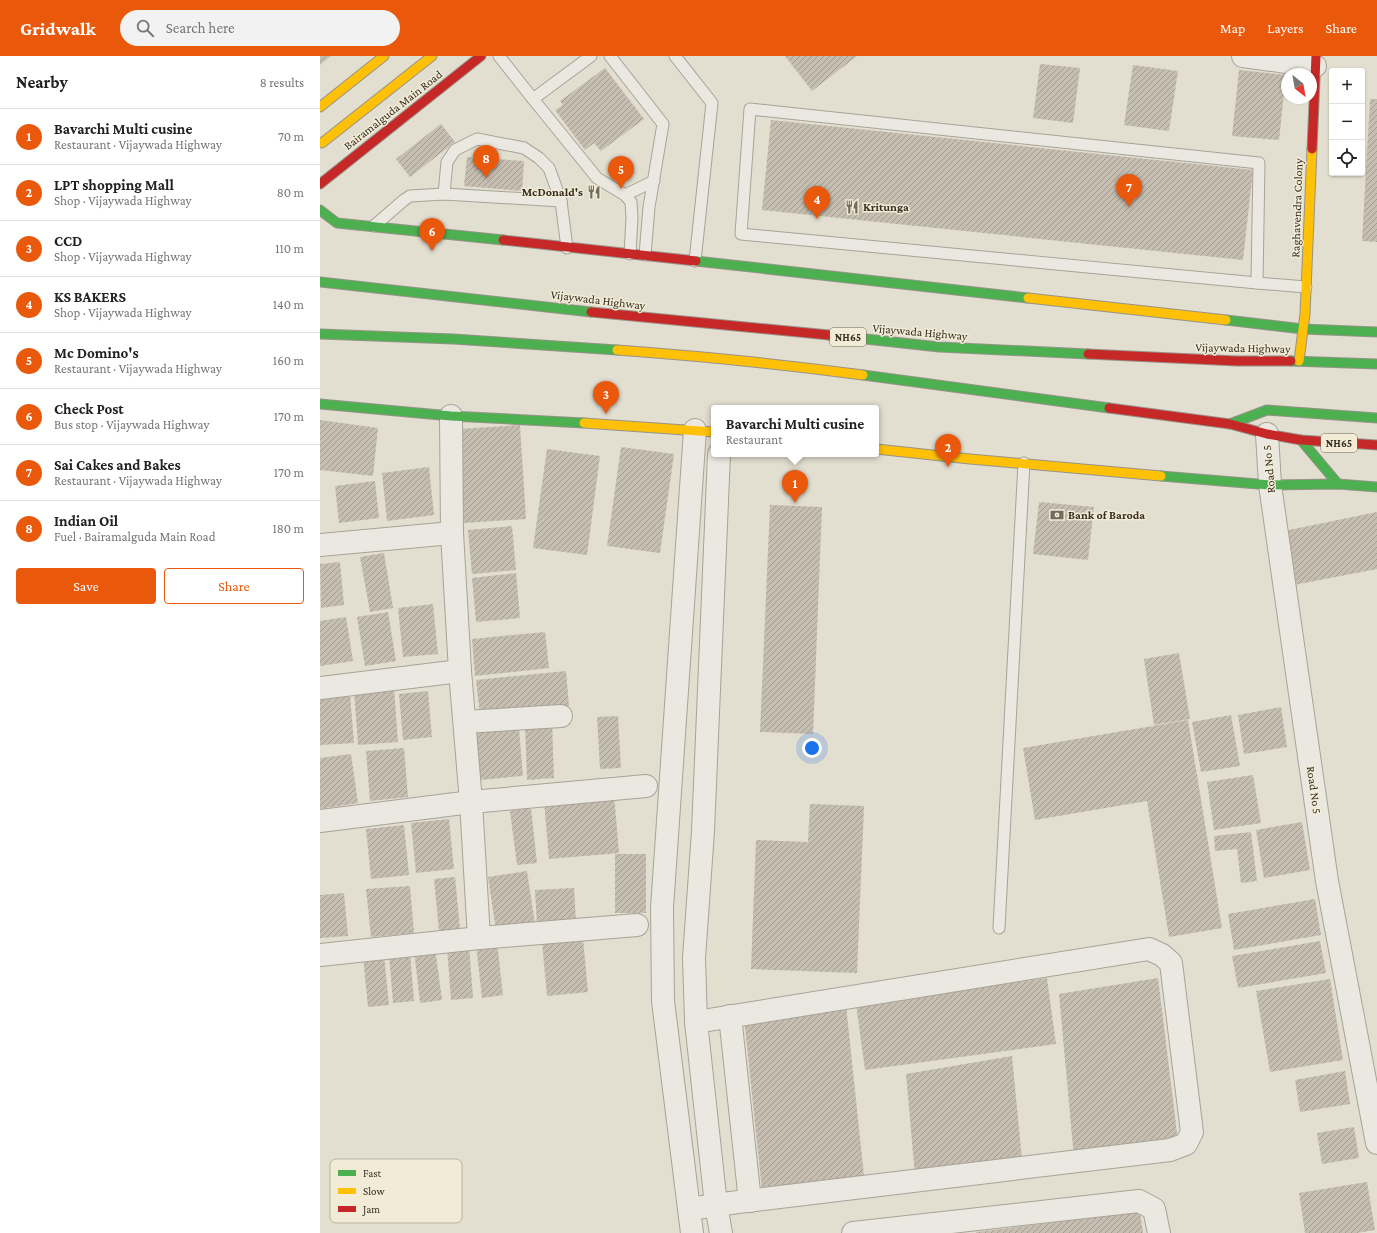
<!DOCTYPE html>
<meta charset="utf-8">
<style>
body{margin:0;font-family:"Crimson Pro",serif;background:#f2f2f2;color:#222}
.controls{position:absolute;right:12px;top:12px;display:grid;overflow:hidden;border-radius:4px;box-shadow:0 1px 3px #0004}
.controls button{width:36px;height:36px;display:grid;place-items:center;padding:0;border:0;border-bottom:1px solid #e0e0e0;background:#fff;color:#222;font:20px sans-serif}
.compass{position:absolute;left:961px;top:12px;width:36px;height:36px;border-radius:50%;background:#fff;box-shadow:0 1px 3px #0004;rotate:149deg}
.you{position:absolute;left:492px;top:692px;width:14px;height:14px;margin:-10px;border:3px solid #fff;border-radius:50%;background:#1a73e8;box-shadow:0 0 0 6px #1a73e833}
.badge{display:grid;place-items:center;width:26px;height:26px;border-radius:50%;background:#ea580c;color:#fff;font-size:13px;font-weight:700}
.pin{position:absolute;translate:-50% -33px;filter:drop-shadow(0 1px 2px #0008)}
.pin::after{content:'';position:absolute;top:21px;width:14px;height:12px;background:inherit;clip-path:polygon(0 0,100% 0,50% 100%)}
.popup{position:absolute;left:391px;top:349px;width:168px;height:52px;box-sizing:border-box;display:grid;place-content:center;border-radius:4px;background:#fff;filter:drop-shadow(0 1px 3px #0005);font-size:13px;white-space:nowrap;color:#767676}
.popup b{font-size:15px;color:#222}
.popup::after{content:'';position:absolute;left:50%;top:100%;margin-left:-8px;border:8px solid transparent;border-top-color:#fff}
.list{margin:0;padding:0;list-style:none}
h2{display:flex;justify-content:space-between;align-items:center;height:52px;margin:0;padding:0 16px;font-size:17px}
h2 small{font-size:13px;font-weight:400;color:#767676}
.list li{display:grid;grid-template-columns:26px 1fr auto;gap:12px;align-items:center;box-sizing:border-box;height:56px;padding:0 16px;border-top:1px solid #e0e0e0}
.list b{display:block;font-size:15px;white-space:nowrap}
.list p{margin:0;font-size:13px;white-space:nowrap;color:#767676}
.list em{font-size:13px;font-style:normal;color:#767676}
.actions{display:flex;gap:8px;padding:12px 16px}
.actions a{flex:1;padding:9px 0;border:1px solid #ea580c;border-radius:4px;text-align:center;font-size:14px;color:#ea580c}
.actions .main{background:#ea580c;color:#fff}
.icon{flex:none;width:22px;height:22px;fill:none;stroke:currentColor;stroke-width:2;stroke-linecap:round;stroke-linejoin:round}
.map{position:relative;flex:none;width:1057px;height:1177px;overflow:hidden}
header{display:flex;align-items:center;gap:24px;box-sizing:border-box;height:56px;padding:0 20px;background:#ea580c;color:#fff}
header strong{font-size:19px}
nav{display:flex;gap:22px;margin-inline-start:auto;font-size:14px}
.search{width:280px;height:36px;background:#f2f2f2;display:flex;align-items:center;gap:10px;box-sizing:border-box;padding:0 14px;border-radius:22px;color:#767676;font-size:15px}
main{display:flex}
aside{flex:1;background:#fff}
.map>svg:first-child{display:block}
.building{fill:url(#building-hatch)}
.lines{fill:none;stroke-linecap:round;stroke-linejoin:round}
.lane-casing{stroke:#a8a398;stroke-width:13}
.street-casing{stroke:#a8a398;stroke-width:24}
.fast-casing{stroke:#979388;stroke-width:11}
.slow-casing{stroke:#979388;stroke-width:11}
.jam-casing{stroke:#979388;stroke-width:11}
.lane{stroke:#eae8e0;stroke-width:11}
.street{stroke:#eae8e0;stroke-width:22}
.fast{stroke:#4caf50;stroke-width:9}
.slow{stroke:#ffc107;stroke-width:9}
.jam{stroke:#c62828;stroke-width:9}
.labels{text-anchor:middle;stroke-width:3;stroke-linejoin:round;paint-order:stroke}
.shield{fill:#f2ecd7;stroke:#6e6658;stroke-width:1}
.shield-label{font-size:11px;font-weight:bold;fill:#362d21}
.street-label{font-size:12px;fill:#362d21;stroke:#f2ecd7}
.poi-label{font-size:12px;font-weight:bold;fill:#362d21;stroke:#f2ecd7;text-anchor:start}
.key{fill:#f2ecd7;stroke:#bab3a0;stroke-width:1}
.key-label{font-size:11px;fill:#362d21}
</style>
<header>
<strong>Gridwalk</strong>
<div class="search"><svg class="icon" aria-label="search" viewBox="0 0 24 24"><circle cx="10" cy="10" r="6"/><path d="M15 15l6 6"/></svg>Search here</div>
<nav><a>Map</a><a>Layers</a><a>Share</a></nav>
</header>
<main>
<aside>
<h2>Nearby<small>8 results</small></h2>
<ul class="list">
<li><span class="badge">1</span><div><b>Bavarchi Multi cusine</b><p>Restaurant · Vijaywada Highway</p></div><em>70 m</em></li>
<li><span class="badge">2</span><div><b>LPT shopping Mall</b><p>Shop · Vijaywada Highway</p></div><em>80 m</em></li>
<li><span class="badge">3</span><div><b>CCD</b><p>Shop · Vijaywada Highway</p></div><em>110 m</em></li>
<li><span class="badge">4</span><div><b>KS BAKERS</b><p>Shop · Vijaywada Highway</p></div><em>140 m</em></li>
<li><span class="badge">5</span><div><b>Mc Domino's</b><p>Restaurant · Vijaywada Highway</p></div><em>160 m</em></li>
<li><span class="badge">6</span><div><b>Check Post</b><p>Bus stop · Vijaywada Highway</p></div><em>170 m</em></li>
<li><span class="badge">7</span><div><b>Sai Cakes and Bakes</b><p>Restaurant · Vijaywada Highway</p></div><em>170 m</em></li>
<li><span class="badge">8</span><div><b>Indian Oil</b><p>Fuel · Bairamalguda Main Road</p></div><em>180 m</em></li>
</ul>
<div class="actions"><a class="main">Save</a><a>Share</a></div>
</aside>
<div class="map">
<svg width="1057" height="1177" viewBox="0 0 1057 1177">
<defs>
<pattern id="building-hatch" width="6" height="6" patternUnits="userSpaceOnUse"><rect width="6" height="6" fill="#c6beb1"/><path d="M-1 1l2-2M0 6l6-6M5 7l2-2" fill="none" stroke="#a29b90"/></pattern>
</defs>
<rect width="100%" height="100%" fill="#e2ded0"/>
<!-- building -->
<g class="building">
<polygon points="0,0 11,0 0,9"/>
<polygon points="465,0 537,0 492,35"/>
<polygon points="720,8 760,12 753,67 713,62"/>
<polygon points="813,9 858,15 849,75 804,69"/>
<polygon points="285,12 324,63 281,95 274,87 265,94 235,54 243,49 240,45"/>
<polygon points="919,14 966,19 959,84 912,80"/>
<polygon points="1050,43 1057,43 1057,186 1042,185"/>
<polygon points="451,64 933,114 923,204 442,154"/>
<polygon points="121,68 135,86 90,121 76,103"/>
<polygon points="147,101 204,105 202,135 144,130"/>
<polygon points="0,364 58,372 53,420 0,414"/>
<polygon points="200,369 206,463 144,467 138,373"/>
<polygon points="301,391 354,398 340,497 287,490"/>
<polygon points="227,393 280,400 267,499 213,492"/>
<polygon points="109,411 114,459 67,465 62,417"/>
<polygon points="55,425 59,462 19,467 15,430"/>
<polygon points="719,446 774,451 768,504 713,498"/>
<polygon points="450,449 502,451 493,678 440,676"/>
<polygon points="1057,456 1057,513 974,529 964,475"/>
<polygon points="192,470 196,514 152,518 148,474"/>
<polygon points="64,497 73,552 50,556 40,501"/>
<polygon points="20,506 24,549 1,552 0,508"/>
<polygon points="196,517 200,562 156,566 152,522"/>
<polygon points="113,548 118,598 83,601 78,552"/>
<polygon points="68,556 76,605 45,610 37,561"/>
<polygon points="26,561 33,605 0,610 0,565"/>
<polygon points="225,576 229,612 155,620 152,583"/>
<polygon points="859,597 870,663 834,669 824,603"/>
<polygon points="246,615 249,650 160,659 156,624"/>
<polygon points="74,632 78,686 38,689 34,635"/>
<polygon points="108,635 112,681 83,684 79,638"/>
<polygon points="30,638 34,687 0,689 0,640"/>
<polygon points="961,651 967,691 924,698 918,659"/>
<polygon points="911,659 920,710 881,716 872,666"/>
<polygon points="298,660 301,712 280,713 277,661"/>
<polygon points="868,664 902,872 849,881 827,745 715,764 703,692"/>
<polygon points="232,665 234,722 207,724 205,667"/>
<polygon points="199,672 203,720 159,724 155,676"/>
<polygon points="84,692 88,741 50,745 46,695"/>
<polygon points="31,698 38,747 0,753 0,702"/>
<polygon points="933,719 941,767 894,774 887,726"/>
<polygon points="294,738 299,797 229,803 224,744"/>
<polygon points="490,748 544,750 537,917 431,913 436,784 488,786"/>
<polygon points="211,752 217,807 197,809 190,755"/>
<polygon points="129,763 134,813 96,817 91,767"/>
<polygon points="982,766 990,814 944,822 936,774"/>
<polygon points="84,769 89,819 51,823 46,773"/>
<polygon points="931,776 937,825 921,827 917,793 895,795 894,780"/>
<rect x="295" y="798" width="31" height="59"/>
<polygon points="207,815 215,868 176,874 168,821"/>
<polygon points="135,821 140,873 119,875 114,823"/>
<polygon points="90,830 94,877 51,881 46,833"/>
<polygon points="254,832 256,866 217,869 215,834"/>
<polygon points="24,837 28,880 0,882 0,839"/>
<polygon points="995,843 1001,879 914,894 908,858"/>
<polygon points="263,882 268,936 227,940 222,886"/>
<polygon points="1000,885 1006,917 918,932 912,900"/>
<polygon points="177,886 183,939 162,942 156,889"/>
<polygon points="149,889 153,942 131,944 127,891"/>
<polygon points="115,892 122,944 100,947 94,894"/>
<polygon points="90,896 94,945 73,947 69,898"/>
<polygon points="64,899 69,949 48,951 43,901"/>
<polygon points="727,922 736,988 545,1014 536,948"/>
<polygon points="838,922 858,1085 754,1102 739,938"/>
<polygon points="1010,923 1023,1004 950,1016 936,935"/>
<polygon points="526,949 544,1120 442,1134 424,962"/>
<polygon points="692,1000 702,1104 595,1119 586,1018"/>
<polygon points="1025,1015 1030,1048 980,1056 975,1024"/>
<polygon points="1034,1071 1039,1102 1002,1108 997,1077"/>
<polygon points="1047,1126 1055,1174 1037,1177 985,1177 979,1137"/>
<polygon points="820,1156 823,1177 656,1177 656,1176"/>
</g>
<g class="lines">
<!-- lane casing -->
<g class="lane-casing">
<g id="lane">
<polyline points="179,0 213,43"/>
<polyline points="271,0 213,43 277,122 305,139 311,146 312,162 310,198"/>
<polyline points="290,0 343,68 329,151 325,199"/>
<polyline points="355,0 392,47 375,205"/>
<polygon points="430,53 939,107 937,227 421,178"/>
<polyline points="124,138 127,106 135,94 157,83 204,92 219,102 229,112 241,145"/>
<polyline points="305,139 334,125"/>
<polyline points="54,170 84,144 90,140 124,138 241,145 247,192"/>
<polyline points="937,227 986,231"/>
<polyline points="679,872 704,407"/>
</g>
</g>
<!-- street casing -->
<g class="street-casing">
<g id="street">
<polyline points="923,0 995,10"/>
<polyline points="947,378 950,429 1007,825 1057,1087"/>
<polyline points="399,398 383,775 374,902 376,966 396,1149 401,1177"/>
<polyline points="0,489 132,477"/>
<polyline points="0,632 140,615"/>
<polyline points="145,666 241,660"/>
<polyline points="0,765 151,746 326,730"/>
<polyline points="159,882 317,869"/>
<polyline points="0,899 159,882 151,746 140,615 132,477 131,360"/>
<polyline points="410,960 430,1145"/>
<polyline points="369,1153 418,1146 850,1094 866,1088 872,1076 851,907 842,899 829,893 376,966"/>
<polyline points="372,1177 343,945 342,852 375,374"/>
<polyline points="533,1177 819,1145 834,1153 839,1177"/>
</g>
</g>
<!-- fast casing -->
<g class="fast-casing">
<g id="fast">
<polyline points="0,154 17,167 183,184"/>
<polyline points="376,205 708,242"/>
<polyline points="0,226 271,256"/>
<polyline points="906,264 983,273 1057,276"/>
<polyline points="0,278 133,283 297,294"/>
<polyline points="509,279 619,291 768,298"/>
<polyline points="971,305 1057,308"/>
<polyline points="543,319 789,352"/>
<polyline points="0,348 131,360 264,367"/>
<polyline points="910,368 947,354 1057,362"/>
<polyline points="981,384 1018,428"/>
<polyline points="841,420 950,429 1018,428 1057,431"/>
</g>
</g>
<!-- slow casing -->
<g class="slow-casing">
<g id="slow">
<polyline points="0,51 64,0"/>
<polyline points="2,87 112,0"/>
<polyline points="708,242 906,264"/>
<path d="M297 294C379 300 461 308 543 319"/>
<polyline points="979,305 985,258 992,93"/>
<polyline points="264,367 394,376"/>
<polyline points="556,393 650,403 841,420"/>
</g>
</g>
<!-- jam casing -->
<g class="jam-casing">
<g id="jam">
<polyline points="992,93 996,0"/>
<polyline points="0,128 161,0"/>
<polyline points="183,184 376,205"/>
<polyline points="271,256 509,279"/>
<polyline points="768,298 917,305 971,305"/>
<polyline points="789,352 910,368 947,378 981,384 1057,389"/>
</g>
</g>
<!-- lane -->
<use href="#lane" class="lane"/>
<!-- street -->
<use href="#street" class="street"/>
<!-- fast -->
<use href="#fast" class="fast"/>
<!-- slow -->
<use href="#slow" class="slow"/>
<!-- jam -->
<use href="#jam" class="jam"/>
</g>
<!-- icons -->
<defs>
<g id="restaurant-bare" transform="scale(1.08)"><path d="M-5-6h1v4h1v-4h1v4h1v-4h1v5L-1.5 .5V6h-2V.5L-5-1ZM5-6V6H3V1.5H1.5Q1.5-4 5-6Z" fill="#726b5e" stroke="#f2ecd7" stroke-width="2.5" paint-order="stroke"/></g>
<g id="bank-bare" transform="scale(1.08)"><path d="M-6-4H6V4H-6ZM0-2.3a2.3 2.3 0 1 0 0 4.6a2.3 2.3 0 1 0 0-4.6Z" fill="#726b5e" stroke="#f2ecd7" stroke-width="2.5" paint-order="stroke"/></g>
</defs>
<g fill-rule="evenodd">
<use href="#restaurant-bare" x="274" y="136"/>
<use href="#restaurant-bare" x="532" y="151"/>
<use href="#bank-bare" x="737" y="459"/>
</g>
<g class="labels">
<!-- shield labels -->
<g class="shield">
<rect x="510" y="272" width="36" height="18" rx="3"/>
<rect x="1001" y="378" width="36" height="18" rx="3"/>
</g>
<g class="shield-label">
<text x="528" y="285">NH65</text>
<text x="1019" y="391">NH65</text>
</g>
<!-- street labels -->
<g class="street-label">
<text transform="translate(73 54) rotate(-38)" y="4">Bairamalguda Main Road</text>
<text transform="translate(977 152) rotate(-88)" y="4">Raghavendra Colony</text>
<text transform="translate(278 244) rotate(7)" y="4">Vijaywada Highway</text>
<text transform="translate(600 276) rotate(5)" y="4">Vijaywada Highway</text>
<text transform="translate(923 292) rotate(1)" y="4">Vijaywada Highway</text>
<text transform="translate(949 413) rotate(-95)" y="4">Road No 5</text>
<text transform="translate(994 734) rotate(82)" y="4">Road No 5</text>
</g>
<!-- poi labels -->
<g class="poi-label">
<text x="263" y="140" text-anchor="end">McDonald's</text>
<text x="543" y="155">Kritunga</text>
<text x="748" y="463">Bank of Baroda</text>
</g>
</g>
<!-- legend -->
<rect x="10" y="1103" width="132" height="64" rx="6" class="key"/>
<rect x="18" y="1114" width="18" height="6" fill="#4caf50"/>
<rect x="18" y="1132" width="18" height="6" fill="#ffc107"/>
<rect x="18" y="1150" width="18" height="6" fill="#c62828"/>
<g class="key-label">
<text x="43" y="1121">Fast</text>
<text x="43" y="1139">Slow</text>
<text x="43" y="1157">Jam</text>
</g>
</svg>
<div class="controls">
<button>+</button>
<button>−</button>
<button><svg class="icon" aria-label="locate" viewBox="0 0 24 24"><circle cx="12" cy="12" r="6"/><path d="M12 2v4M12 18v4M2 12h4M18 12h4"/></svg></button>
</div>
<svg class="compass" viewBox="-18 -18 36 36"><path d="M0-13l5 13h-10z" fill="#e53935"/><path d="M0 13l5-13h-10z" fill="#767676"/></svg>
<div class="you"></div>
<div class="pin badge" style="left:475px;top:447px">1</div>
<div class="popup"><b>Bavarchi Multi cusine</b>Restaurant</div>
<div class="pin badge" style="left:628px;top:411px">2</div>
<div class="pin badge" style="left:286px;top:358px">3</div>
<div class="pin badge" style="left:497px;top:163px">4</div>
<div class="pin badge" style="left:301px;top:133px">5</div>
<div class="pin badge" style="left:112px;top:195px">6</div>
<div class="pin badge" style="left:809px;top:151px">7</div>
<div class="pin badge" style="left:166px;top:122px">8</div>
</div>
</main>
